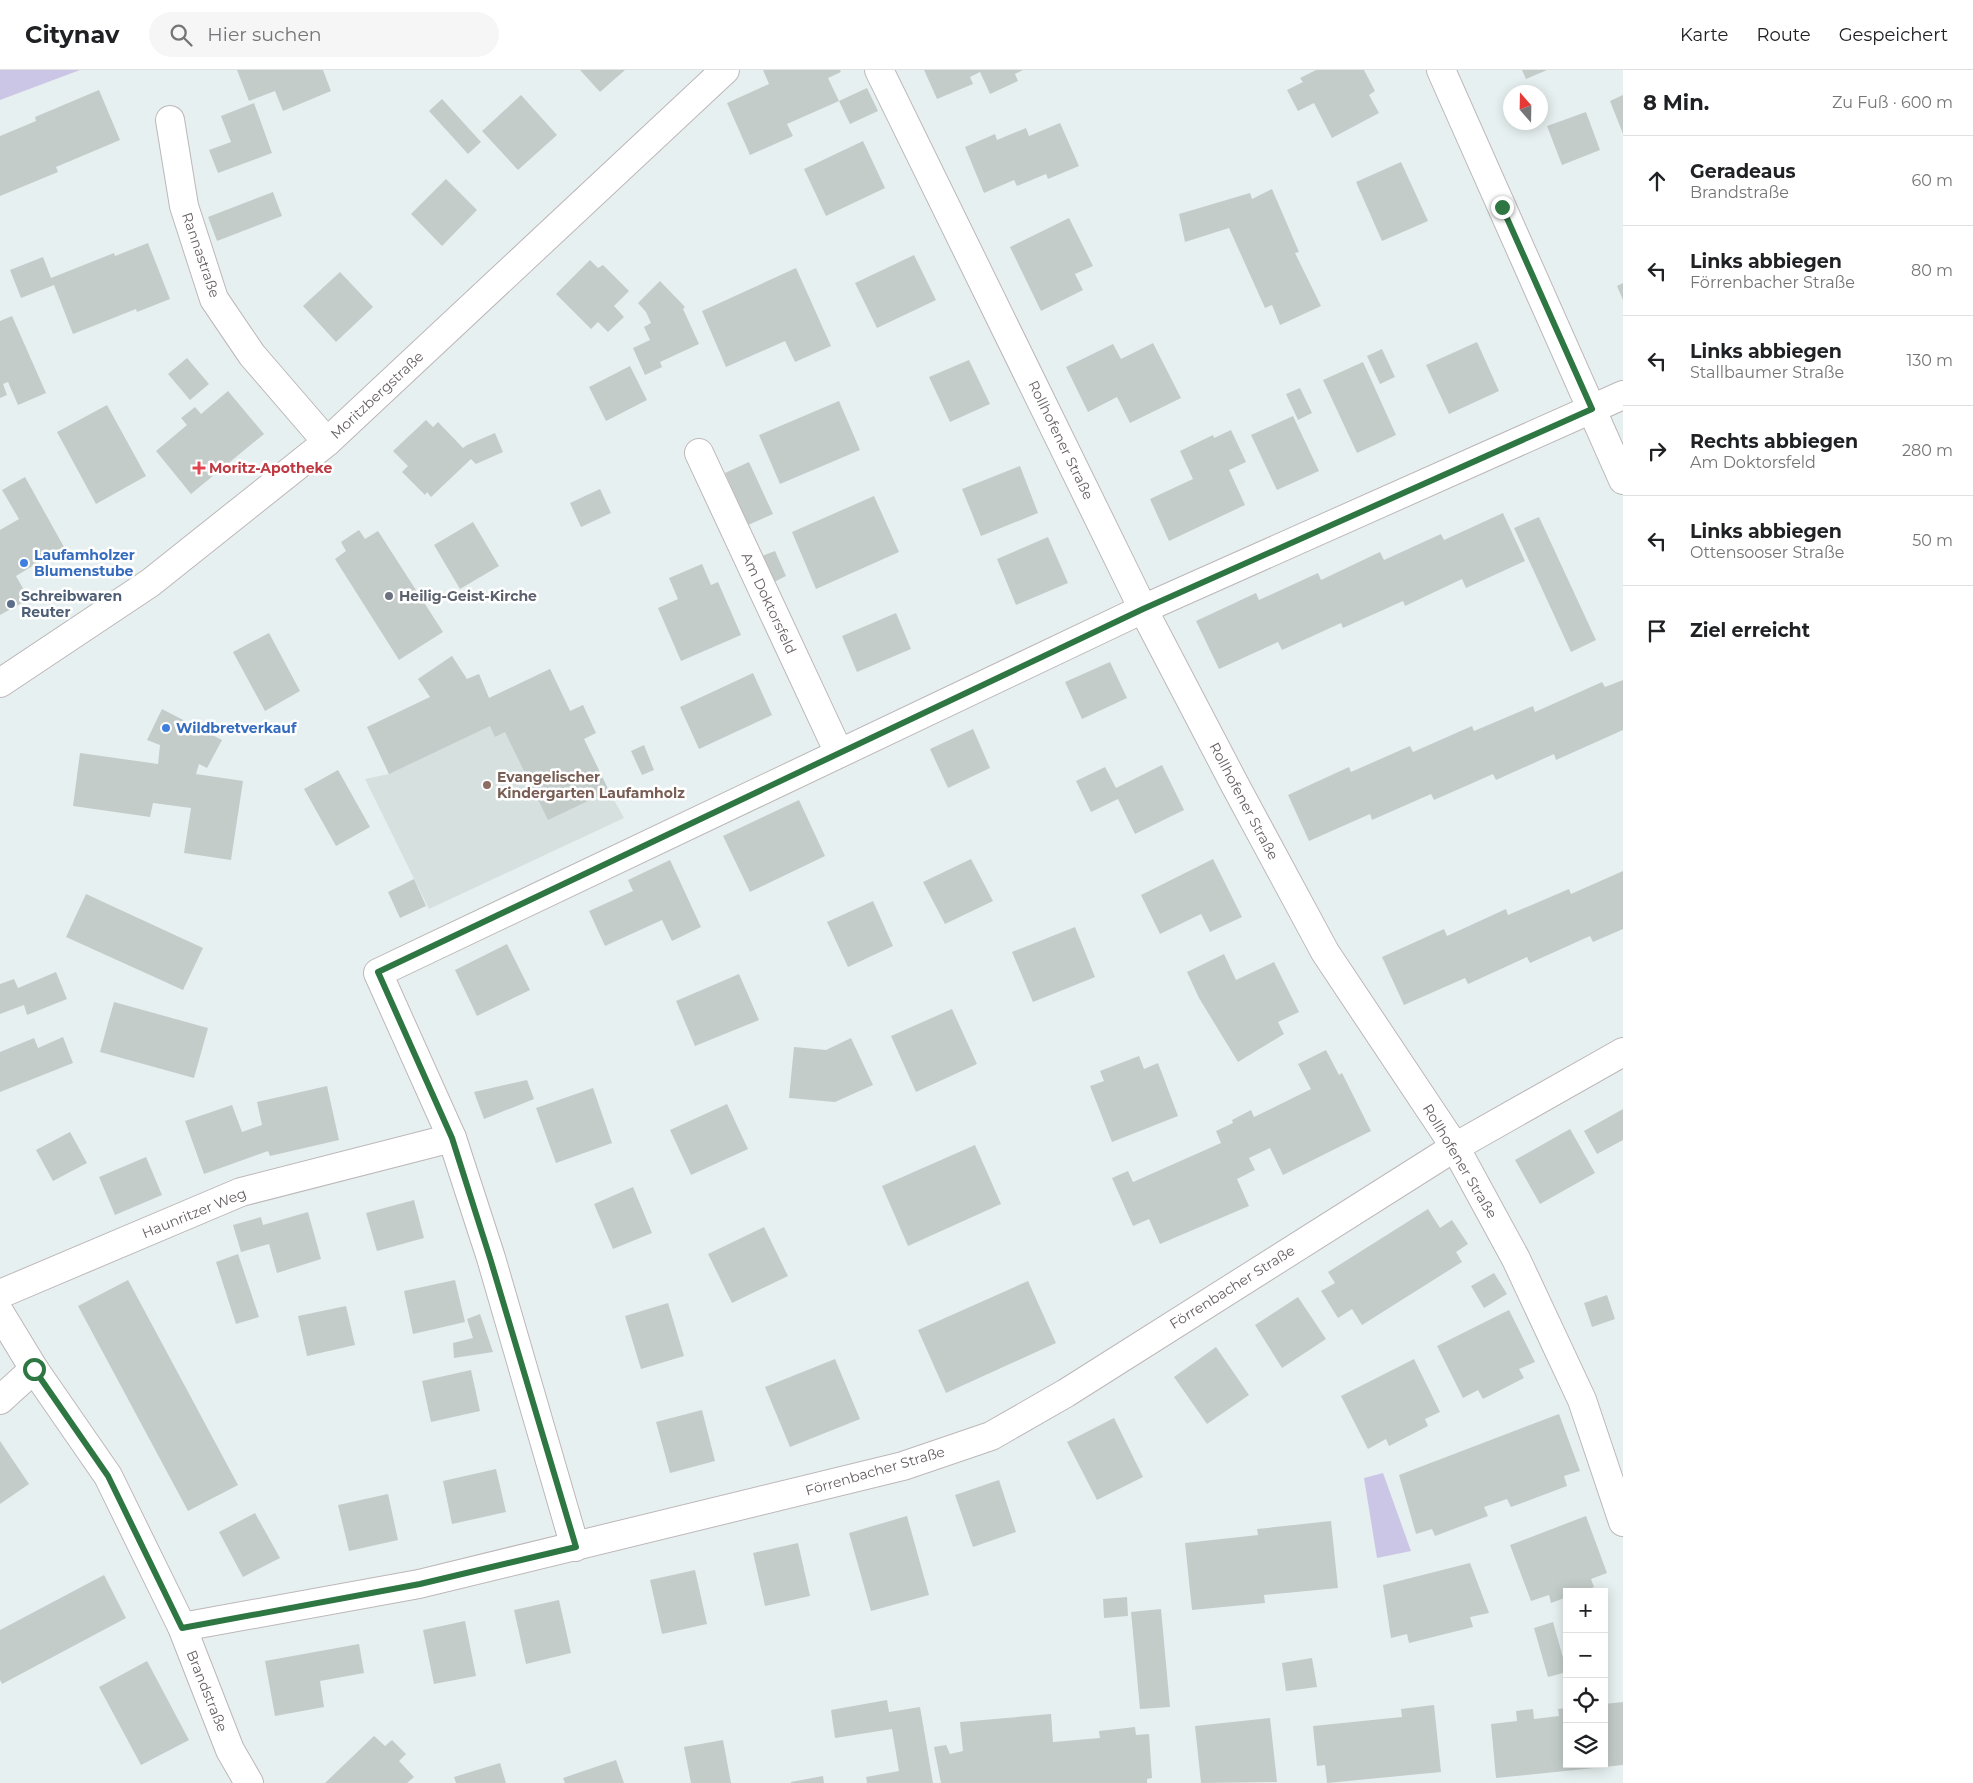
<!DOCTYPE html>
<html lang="de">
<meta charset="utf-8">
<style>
body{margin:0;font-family:Montserrat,sans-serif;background:#f6f6f6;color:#202124}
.controls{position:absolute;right:15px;bottom:15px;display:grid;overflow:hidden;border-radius:0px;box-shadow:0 2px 12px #0003}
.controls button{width:45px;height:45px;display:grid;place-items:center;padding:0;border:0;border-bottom:1px solid #e0e0e0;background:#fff;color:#202124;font:25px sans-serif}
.compass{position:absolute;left:1503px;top:15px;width:45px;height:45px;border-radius:50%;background:#fff;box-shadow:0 2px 12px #0003;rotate:340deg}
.stop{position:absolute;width:15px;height:15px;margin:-11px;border:4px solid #2e7743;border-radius:50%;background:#fff}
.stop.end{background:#2e7743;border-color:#fff;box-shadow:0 1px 5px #0008}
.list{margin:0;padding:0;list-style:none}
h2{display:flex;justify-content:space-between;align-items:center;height:65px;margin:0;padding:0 20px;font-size:21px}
h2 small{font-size:16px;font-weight:400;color:#757577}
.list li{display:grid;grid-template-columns:32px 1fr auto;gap:15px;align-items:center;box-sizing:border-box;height:90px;padding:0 20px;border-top:1px solid #e0e0e0}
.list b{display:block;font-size:19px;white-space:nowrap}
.list p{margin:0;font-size:16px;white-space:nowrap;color:#757577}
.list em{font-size:16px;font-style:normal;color:#757577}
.icon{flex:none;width:28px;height:28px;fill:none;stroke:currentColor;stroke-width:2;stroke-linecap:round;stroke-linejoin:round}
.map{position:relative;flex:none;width:1623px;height:1713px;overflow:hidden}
header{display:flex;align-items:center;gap:30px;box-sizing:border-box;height:70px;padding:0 25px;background:#fff;border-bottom:1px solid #e0e0e0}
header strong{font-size:24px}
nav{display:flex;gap:28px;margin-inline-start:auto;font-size:18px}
.search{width:350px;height:45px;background:#f6f6f6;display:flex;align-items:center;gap:12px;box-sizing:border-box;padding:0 18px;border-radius:28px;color:#757577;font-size:19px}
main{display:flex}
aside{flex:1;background:#fff}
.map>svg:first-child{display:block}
.education{fill:#d6e0df}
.green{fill:#ccc6e6}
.building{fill:#c4ccca}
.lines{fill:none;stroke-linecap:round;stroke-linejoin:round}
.street-casing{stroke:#bdb7b8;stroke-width:30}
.street{stroke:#fff;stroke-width:28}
.route{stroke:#2e7743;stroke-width:6}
.health-dot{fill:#e0444e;stroke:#fff;stroke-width:2}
.shop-dot{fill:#3f7fe0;stroke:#fff;stroke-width:2}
.worship-dot{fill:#6b7280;stroke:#fff;stroke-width:2}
.service-dot{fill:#5c6f8a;stroke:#fff;stroke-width:2}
.education-dot{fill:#8d6e63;stroke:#fff;stroke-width:2}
.labels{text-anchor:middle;stroke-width:5;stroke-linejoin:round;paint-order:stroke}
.street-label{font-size:14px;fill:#675f61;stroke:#fff}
.health-label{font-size:14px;font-weight:bold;fill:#be3a42;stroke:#fff;text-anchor:start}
.shop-label{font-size:14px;font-weight:bold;fill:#366cbe;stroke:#fff;text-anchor:start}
.service-label{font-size:14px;font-weight:bold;fill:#4e5e75;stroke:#fff;text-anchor:start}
.worship-label{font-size:14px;font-weight:bold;fill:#5b616d;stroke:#fff;text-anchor:start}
.education-label{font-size:14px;font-weight:bold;fill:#785e54;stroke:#fff;text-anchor:start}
</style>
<header>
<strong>Citynav</strong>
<div class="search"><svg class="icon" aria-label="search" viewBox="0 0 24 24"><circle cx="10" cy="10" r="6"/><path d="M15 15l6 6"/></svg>Hier suchen</div>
<nav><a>Karte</a><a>Route</a><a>Gespeichert</a></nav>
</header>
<main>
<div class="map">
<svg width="1623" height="1713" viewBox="0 0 1623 1713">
<rect width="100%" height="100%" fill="#e7f0f0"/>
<!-- education -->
<polygon class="education" points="452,586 467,610 479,604 489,628 550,599 609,721 624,748 429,839 365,709 389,704 367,657 431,627 418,609"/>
<!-- green -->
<g class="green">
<polygon points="0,0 80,0 0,30"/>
<polygon points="1383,1403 1411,1481 1377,1488 1364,1408"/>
</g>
<!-- building -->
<g class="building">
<polygon points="237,0 323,0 331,21 283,41 275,21 249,31"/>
<polygon points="580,0 625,0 600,22"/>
<polygon points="763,0 840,0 841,2 828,8 839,31 787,54 793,66 750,85 727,33 769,14"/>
<polygon points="924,0 1023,0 1015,4 1018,11 990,24 980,2 970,7 973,14 937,29"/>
<polygon points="1316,0 1364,0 1375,21 1369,25 1379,43 1332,68 1314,33 1298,41 1287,20 1303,12 1300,8"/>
<polygon points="1522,0 1547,0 1526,9"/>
<polygon points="867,18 878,41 850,54 839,31"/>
<polygon points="99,20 120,70 56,97 58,102 0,126 0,66 36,51 35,47"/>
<polygon points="521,25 557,65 518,100 482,61"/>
<polygon points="1623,25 1623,64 1610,31"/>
<polygon points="442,29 481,72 468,84 429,41"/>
<polygon points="254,33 272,83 218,103 209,80 231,72 221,46"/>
<polygon points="1586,42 1600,80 1562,95 1547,56"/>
<polygon points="1060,53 1079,96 1048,109 1046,104 1017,116 1014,110 984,123 965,77 995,64 997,70 1026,58 1029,66"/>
<polygon points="863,71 885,118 826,146 804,99"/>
<polygon points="1401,92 1428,151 1382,171 1356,112"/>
<polygon points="446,109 477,140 442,176 411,144"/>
<polygon points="1272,119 1299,182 1295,183 1321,236 1280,255 1272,235 1265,238 1229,158 1185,172 1179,144 1250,123 1252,129"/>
<polygon points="273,122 282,146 217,171 208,147"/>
<polygon points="1069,148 1093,196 1075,204 1083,220 1041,241 1010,177"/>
<polygon points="148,173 170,229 137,242 136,239 73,264 54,215 21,228 10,200 43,187 51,208 114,183 115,186"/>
<polygon points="914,185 936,230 877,258 855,213"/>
<polygon points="590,190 598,198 603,195 629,221 614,236 624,247 608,262 598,252 591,259 556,224"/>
<polygon points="796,198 831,276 795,292 785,271 726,297 702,241"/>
<polygon points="340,202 373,237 336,272 303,236"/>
<polygon points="660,211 685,237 683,239 699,274 660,292 662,297 645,305 633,278 650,270 644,257 651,253 646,242 638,233"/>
<polygon points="1623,213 1623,230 1617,216"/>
<polygon points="12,246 46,323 18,335 8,312 3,314 7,325 0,328 0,251"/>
<polygon points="1477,272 1499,321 1449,344 1426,295"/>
<polygon points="1153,273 1181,328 1130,353 1117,327 1088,342 1066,297 1113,274 1121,289"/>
<polygon points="1382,279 1395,307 1380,314 1367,286"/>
<polygon points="187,288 209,314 190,330 168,304"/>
<polygon points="969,290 990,334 950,352 929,307"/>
<polygon points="1363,292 1396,365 1357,383 1323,310"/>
<polygon points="630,296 647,330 606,351 589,317"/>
<polygon points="1300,318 1312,343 1298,350 1286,324"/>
<polygon points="228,321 264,364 191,424 156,381 187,355 181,348 195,337 201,344"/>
<polygon points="839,331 860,380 780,414 759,365"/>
<polygon points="107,335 146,406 96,434 57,362"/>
<polygon points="1293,346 1319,401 1277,420 1251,365"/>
<polygon points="426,350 433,357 438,352 463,378 467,375 495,363 503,382 476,394 471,389 431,427 427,422 425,425 402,402 408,396 393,381"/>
<polygon points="1231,360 1246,392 1229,400 1245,435 1169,471 1150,429 1193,409 1180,381 1213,365 1214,368"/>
<polygon points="749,392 773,444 748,455 725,403"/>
<polygon points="1020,396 1038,443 981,466 962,419"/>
<polygon points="25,407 64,477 16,506 29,529 0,545 0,460 19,449 2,420"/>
<polygon points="600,419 611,443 581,457 570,433"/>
<polygon points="874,426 899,482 816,519 792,462"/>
<polygon points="1503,443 1525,491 1466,518 1462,509 1405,536 1403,531 1343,558 1341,553 1282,580 1278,572 1219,599 1196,551 1256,523 1259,530 1318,503 1321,510 1380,482 1384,490 1441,464 1444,470"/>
<polygon points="1539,447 1596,570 1571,582 1514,458"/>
<polygon points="473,452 499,496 460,519 434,475"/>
<polygon points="359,460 365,469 378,461 443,562 399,590 335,489 346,481 341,472"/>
<polygon points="1048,467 1068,513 1016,535 997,489"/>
<polygon points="775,481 786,506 774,512 762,486"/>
<polygon points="702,494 711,515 718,512 741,565 681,591 658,538 678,529 669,508"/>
<polygon points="896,543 911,579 857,602 842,566"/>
<polygon points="269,563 300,621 265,641 233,582"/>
<polygon points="452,586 467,609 479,604 489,628 550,599 570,641 583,635 596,663 584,669 609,721 548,750 505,662 495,667 490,656 389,704 367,657 430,627 418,609"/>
<polygon points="1110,592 1127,628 1082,649 1065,612"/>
<polygon points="753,603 772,645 699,679 680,637"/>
<polygon points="1623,610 1623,660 1556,690 1554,684 1496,710 1493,704 1434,730 1431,724 1372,750 1370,744 1309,771 1288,725 1349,697 1351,702 1410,676 1413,682 1472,656 1474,661 1533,636 1535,642 1602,612 1605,617"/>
<polygon points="162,639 222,670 207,698 199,694 196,704 243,711 231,790 184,783 191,738 153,733 150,747 73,736 80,683 158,694 160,675 147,670"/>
<polygon points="973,659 990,698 948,718 930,679"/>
<polygon points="644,675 654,700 642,705 631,681"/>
<polygon points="1162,695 1184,740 1135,764 1118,729 1091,742 1076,711 1105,697 1116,718"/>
<polygon points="338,700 370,757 336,776 304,719"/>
<polygon points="799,730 825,786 750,822 723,766"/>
<polygon points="971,789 993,831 945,854 923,812"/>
<polygon points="1213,789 1242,847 1210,862 1201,844 1160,864 1141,825"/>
<polygon points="670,790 701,857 672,871 662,850 605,876 589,841 633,821 628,810"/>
<polygon points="1623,801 1623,859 1593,872 1590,866 1530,893 1527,887 1468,914 1465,908 1404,935 1382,887 1444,859 1447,866 1506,839 1508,845 1569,819 1571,824"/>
<polygon points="414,809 426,836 400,848 388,822"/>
<polygon points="86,824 203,878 183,920 66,867"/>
<polygon points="873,831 893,876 848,897 827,852"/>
<polygon points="1075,857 1095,907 1033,932 1012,882"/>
<polygon points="507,874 530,920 477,946 455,900"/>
<polygon points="1224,884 1236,910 1274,892 1299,942 1278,952 1284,964 1238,992 1199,928 1187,902"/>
<polygon points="56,902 67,929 27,945 24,935 0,944 0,914 14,909 18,918"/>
<polygon points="739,904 759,950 695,976 676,931"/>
<polygon points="114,932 208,958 194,1008 100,982"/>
<polygon points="952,939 977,994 916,1022 891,966"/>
<polygon points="63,967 73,993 0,1022 0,982 34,968 38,978"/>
<polygon points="851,968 873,1015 835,1032 789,1028 794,977 826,980"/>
<polygon points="1326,980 1339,1005 1342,1003 1371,1061 1283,1105 1270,1078 1249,1088 1255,1100 1237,1109 1249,1136 1160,1174 1149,1149 1133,1156 1112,1108 1128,1101 1133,1112 1221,1073 1216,1061 1233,1053 1232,1050 1251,1040 1254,1047 1311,1019 1298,994"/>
<polygon points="1139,986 1144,999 1158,993 1178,1046 1112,1072 1090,1016 1104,1011 1100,1001"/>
<polygon points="527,1010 534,1029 484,1049 474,1022"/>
<polygon points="327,1016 339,1070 270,1086 268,1081 204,1104 185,1051 232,1035 242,1062 262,1055 257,1032"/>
<polygon points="593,1018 612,1073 556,1093 536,1038"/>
<polygon points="727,1034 748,1079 691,1105 670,1060"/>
<polygon points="1623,1039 1623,1070 1597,1084 1584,1061"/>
<polygon points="1570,1059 1595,1103 1540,1134 1515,1090"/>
<polygon points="70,1062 87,1093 53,1111 36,1080"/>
<polygon points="975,1075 1001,1134 908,1176 882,1116"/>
<polygon points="146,1087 162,1125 115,1145 99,1107"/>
<polygon points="633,1117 652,1163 613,1179 594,1134"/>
<polygon points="414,1130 424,1168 377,1181 366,1143"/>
<polygon points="1428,1139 1440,1158 1452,1150 1468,1174 1456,1182 1462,1192 1362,1255 1352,1239 1338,1248 1321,1221 1335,1213 1328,1202"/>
<polygon points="308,1142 321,1189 277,1203 269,1174 241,1182 233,1155 261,1147 263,1155"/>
<polygon points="764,1157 788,1206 732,1233 708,1184"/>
<polygon points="238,1184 259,1247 236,1254 216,1192"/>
<polygon points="1494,1203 1507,1224 1484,1238 1471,1216"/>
<polygon points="128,1210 238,1415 188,1441 78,1236"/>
<polygon points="455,1210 465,1252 413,1264 404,1221"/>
<polygon points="1028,1211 1056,1273 946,1323 918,1260"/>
<polygon points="1607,1225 1615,1249 1592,1257 1584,1233"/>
<polygon points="1298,1227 1326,1269 1282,1298 1255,1255"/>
<polygon points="668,1233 684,1286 641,1299 625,1246"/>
<polygon points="346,1236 355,1275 307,1286 298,1246"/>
<polygon points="1509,1240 1535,1292 1519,1299 1524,1308 1483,1329 1478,1320 1463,1328 1437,1276"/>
<polygon points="480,1244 493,1282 454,1288 453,1273 473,1268 467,1249"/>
<polygon points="1216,1277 1249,1325 1207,1354 1174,1307"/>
<polygon points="835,1289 860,1349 790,1377 765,1317"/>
<polygon points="1414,1289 1440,1342 1425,1349 1428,1356 1389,1376 1386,1369 1368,1379 1341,1326"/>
<polygon points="471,1300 480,1341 431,1352 422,1311"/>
<polygon points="702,1340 715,1391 670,1403 656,1352"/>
<polygon points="1559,1344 1580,1401 1564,1406 1567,1416 1511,1437 1507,1429 1484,1437 1488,1446 1435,1466 1432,1459 1416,1464 1399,1405"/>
<polygon points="1114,1348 1143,1407 1097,1430 1067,1372"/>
<polygon points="0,1371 29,1414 0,1434"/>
<polygon points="496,1399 506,1442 452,1454 443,1411"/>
<polygon points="999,1410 1016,1462 973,1477 955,1425"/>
<polygon points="388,1424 398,1470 349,1481 338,1435"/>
<polygon points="255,1443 280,1488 243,1507 219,1462"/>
<polygon points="907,1446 929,1525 871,1541 849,1463"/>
<polygon points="1586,1446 1607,1503 1591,1509 1594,1517 1580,1522 1567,1522 1567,1527 1551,1533 1549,1525 1531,1531 1510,1475"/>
<polygon points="1331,1451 1338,1518 1264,1525 1265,1533 1192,1540 1185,1473 1258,1465 1257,1459"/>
<polygon points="798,1473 810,1526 765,1536 753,1483"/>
<polygon points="1470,1493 1489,1543 1470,1547 1473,1557 1409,1573 1407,1564 1391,1568 1383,1515"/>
<polygon points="695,1500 707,1554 662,1564 650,1510"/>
<polygon points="104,1505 126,1548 2,1614 0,1610 0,1560"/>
<polygon points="1127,1527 1128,1546 1104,1548 1103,1529"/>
<polygon points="559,1530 571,1583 526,1594 514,1540"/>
<polygon points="1161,1539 1170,1637 1140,1639 1131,1542"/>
<polygon points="465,1551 476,1606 434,1614 423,1560"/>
<polygon points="1553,1552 1567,1602 1548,1607 1534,1558"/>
<polygon points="359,1574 364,1603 320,1611 324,1637 275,1646 265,1591"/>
<polygon points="1312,1588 1317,1617 1286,1621 1282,1593"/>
<polygon points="147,1591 189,1670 141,1695 99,1617"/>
<polygon points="887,1630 889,1642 920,1637 933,1713 867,1713 866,1707 899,1701 892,1659 835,1668 831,1640"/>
<polygon points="1623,1632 1623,1695 1496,1708 1491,1654 1517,1651 1516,1641 1533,1639 1534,1649 1559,1646 1558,1639 1567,1638 1567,1694 1604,1694 1604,1634"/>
<polygon points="1434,1635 1441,1702 1327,1713 1325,1695 1317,1696 1313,1656 1402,1647 1401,1639"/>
<polygon points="1051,1644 1053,1672 1100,1668 1099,1661 1135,1657 1136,1665 1149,1664 1152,1708 1147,1709 1147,1713 941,1713 934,1677 946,1675 950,1684 963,1681 960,1652"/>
<polygon points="1270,1648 1277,1712 1201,1713 1195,1656"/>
<polygon points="374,1666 385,1676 392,1670 406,1684 399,1691 414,1707 407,1713 325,1713"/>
<polygon points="723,1670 731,1713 691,1713 684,1677"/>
<polygon points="616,1690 624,1713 565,1713 563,1708"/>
<polygon points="500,1693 506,1713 456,1713 454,1707"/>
<polygon points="823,1706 824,1713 791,1713 791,1712"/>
</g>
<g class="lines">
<!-- street casing -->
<g class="street-casing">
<g id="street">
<polyline points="879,0 1143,539 1235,715 1325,882 1455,1077 1516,1189 1582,1330 1623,1452"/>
<polyline points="1441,0 1623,410"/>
<polyline points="170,50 184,136 214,229 252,285 327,372"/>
<polyline points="699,383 839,683"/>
<polyline points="0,613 150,513 327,372 725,0"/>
<polyline points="0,1224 241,1122 452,1068"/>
<polyline points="0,1243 34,1299 108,1406 182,1557 230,1680 249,1713"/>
<polyline points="0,1330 34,1299"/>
<polyline points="575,1477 491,1188 452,1068 378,903 1143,539 1623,325"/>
<polyline points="182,1557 419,1514 903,1396 991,1366 1066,1323 1455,1077 1623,982"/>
</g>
</g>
<!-- street -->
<use href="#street" class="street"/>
</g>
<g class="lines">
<!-- route -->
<polyline class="route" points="34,1299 108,1406 182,1558 420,1514 576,1477 490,1188 452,1068 378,902 1143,539 1592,339 1502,137"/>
</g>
<!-- markers -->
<path class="health-dot" d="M196.5 390.5h5v5h5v5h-5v5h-5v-5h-5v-5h5z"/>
<g class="shop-dot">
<circle cx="24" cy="493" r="5"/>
<circle cx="166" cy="658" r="5"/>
</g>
<circle class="worship-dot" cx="389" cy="526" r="5"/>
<circle class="service-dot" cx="11" cy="534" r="5"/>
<circle class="education-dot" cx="487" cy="715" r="5"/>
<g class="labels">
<!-- street labels -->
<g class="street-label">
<text transform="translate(201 185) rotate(71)" y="5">Rannastraße</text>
<text transform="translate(377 325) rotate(-43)" y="5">Moritzbergstraße</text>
<text transform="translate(1061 370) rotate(64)" y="5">Rollhofener Straße</text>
<text transform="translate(769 533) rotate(65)" y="5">Am Doktorsfeld</text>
<text transform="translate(1244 731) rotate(62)" y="5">Rollhofener Straße</text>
<text transform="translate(1460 1091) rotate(59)" y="5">Rollhofener Straße</text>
<text transform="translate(194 1143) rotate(-22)" y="5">Haunritzer Weg</text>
<text transform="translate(1232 1217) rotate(-32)" y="5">Förrenbacher Straße</text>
<text transform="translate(875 1401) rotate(-16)" y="5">Förrenbacher Straße</text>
<text transform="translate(207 1621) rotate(68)" y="5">Brandstraße</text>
</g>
<!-- health labels -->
<g class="health-label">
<text x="209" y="403">Moritz-Apotheke</text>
</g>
<!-- shop labels -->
<g class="shop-label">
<text x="34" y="490">Laufamholzer<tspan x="34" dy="16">Blumenstube</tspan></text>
<text x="176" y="663">Wildbretverkauf</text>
</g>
<!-- service labels -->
<g class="service-label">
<text x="21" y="531">Schreibwaren<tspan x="21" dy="16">Reuter</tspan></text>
</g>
<!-- worship labels -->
<g class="worship-label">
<text x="399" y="531">Heilig-Geist-Kirche</text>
</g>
<!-- education labels -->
<g class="education-label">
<text x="497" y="712">Evangelischer<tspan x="497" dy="16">Kindergarten Laufamholz</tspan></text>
</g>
</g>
</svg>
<div class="controls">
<button>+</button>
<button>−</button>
<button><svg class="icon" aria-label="locate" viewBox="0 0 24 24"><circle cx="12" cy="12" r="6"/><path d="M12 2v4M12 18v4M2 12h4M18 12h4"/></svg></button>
<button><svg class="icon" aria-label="layers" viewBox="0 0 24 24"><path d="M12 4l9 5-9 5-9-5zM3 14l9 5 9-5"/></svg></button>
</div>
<svg class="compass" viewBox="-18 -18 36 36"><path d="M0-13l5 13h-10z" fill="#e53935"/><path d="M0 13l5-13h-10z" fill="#757577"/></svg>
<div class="stop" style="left:34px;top:1299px"></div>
<div class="stop end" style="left:1502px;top:137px"></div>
</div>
<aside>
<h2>8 Min.<small>Zu Fuß · 600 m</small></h2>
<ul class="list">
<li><svg class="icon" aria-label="ahead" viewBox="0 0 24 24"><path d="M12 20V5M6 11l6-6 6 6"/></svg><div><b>Geradeaus</b><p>Brandstraße</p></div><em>60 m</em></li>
<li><svg class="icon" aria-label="left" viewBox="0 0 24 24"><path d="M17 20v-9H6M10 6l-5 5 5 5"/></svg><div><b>Links abbiegen</b><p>Förrenbacher Straße</p></div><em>80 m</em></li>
<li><svg class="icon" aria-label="left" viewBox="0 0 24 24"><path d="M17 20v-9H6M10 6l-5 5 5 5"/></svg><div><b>Links abbiegen</b><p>Stallbaumer Straße</p></div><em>130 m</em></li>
<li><svg class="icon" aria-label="right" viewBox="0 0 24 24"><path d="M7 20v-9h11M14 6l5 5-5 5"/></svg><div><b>Rechts abbiegen</b><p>Am Doktorsfeld</p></div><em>280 m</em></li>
<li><svg class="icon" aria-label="left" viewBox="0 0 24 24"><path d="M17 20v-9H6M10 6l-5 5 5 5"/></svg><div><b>Links abbiegen</b><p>Ottensooser Straße</p></div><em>50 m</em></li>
<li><svg class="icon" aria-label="arrive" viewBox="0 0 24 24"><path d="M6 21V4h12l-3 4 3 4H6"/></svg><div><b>Ziel erreicht</b></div></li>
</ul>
</aside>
</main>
